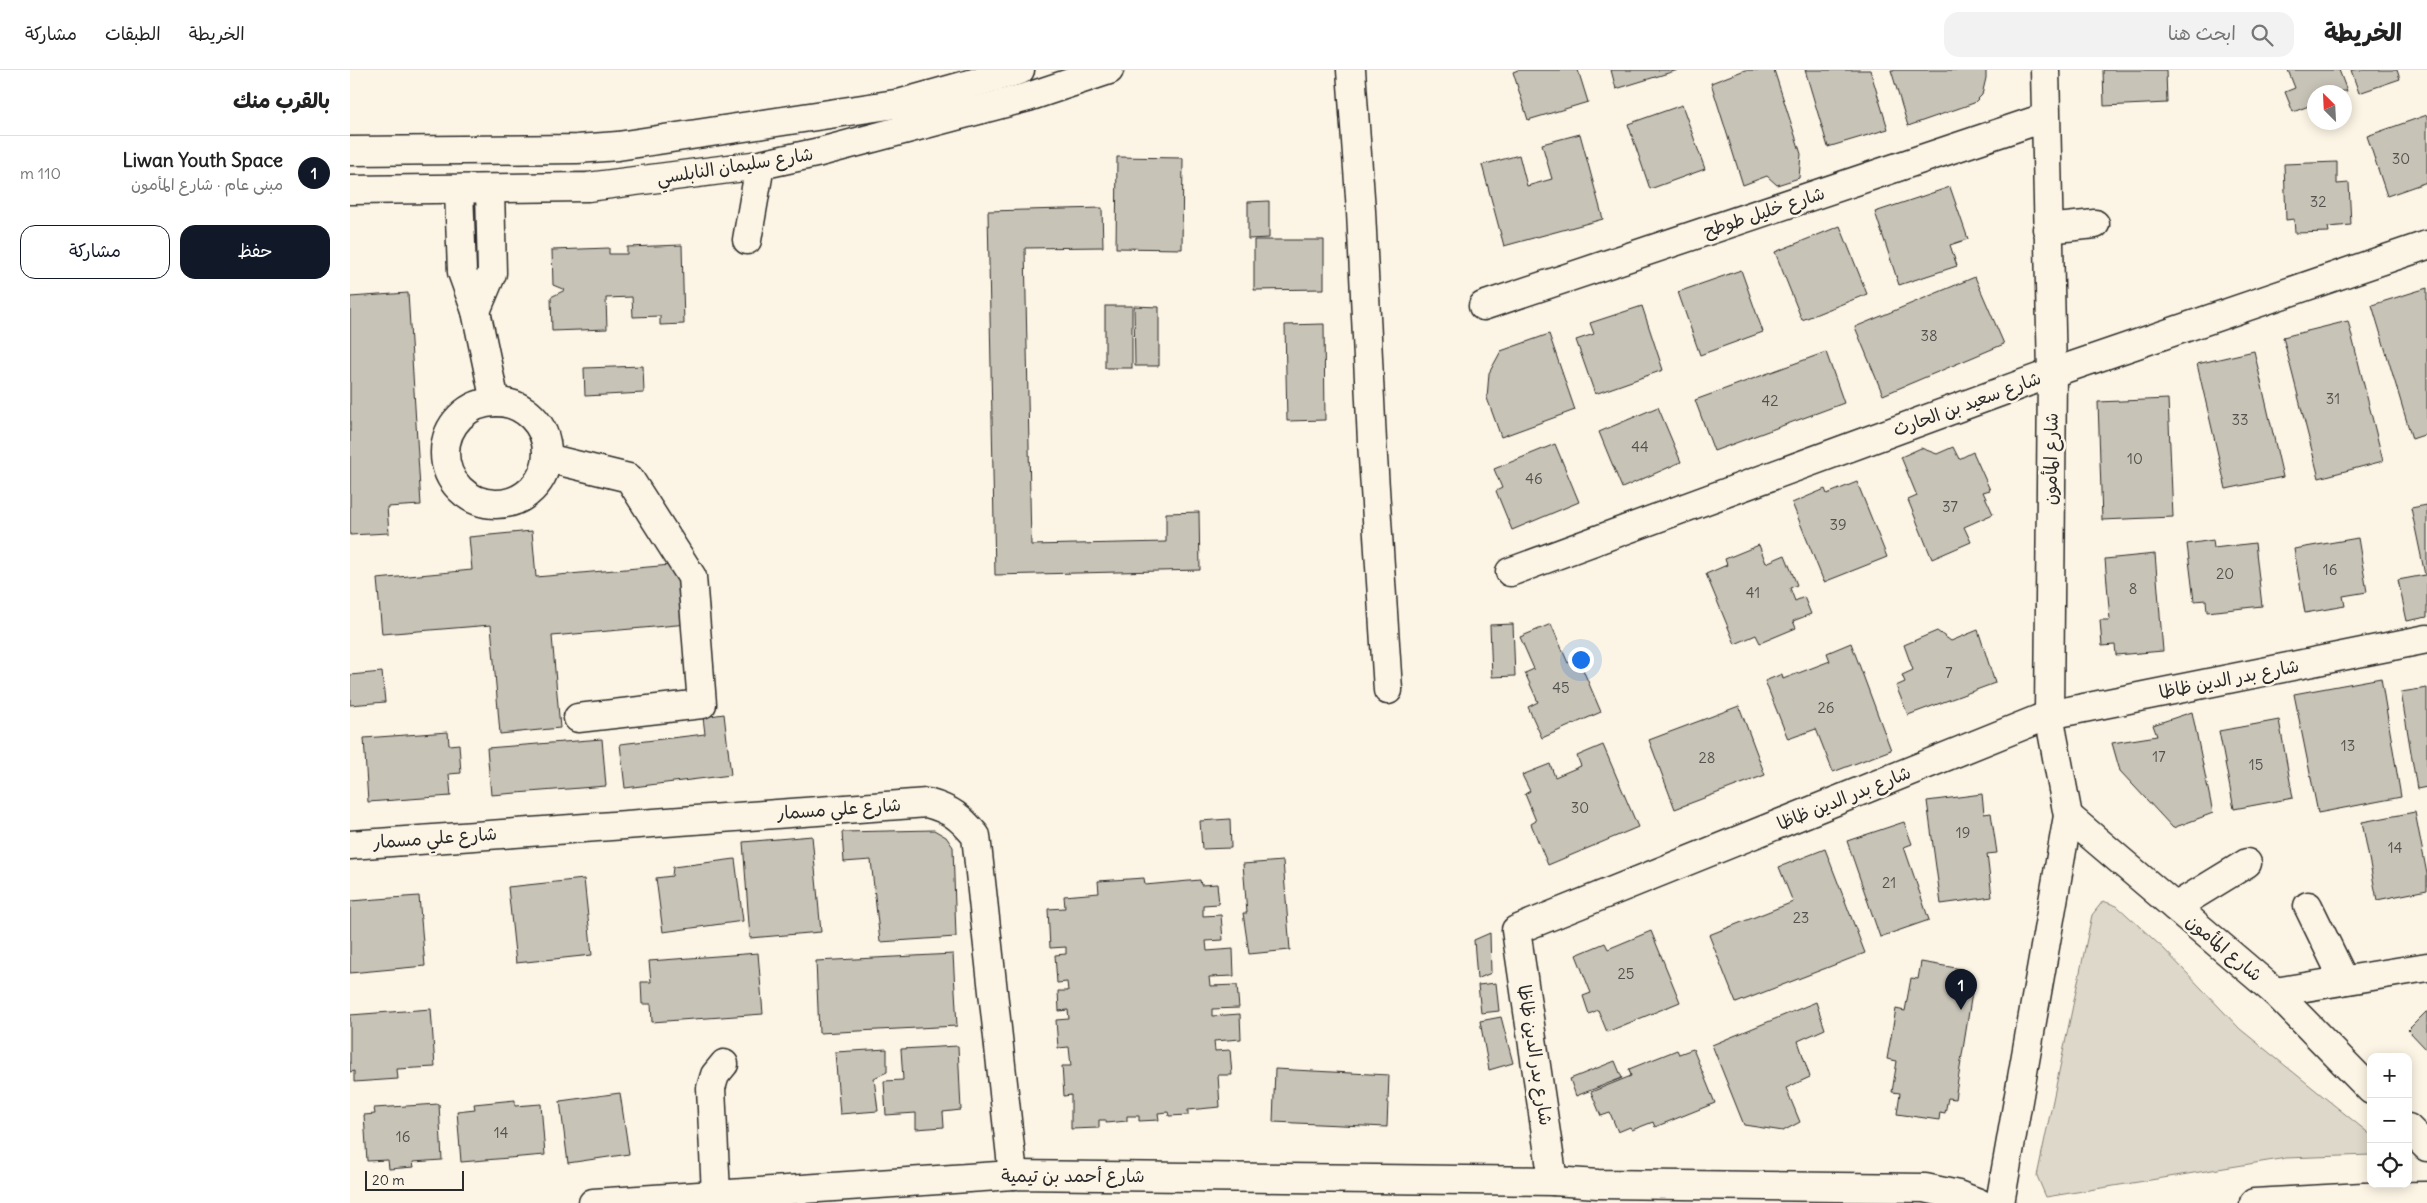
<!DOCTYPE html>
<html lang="ar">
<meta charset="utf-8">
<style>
body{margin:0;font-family:Delius,"Playpen Sans Arabic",sans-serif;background:#f2f2f2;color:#222;direction:rtl}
.controls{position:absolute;right:15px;bottom:15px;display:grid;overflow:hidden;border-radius:10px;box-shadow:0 2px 12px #0003}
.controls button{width:45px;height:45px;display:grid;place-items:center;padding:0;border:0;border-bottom:1px solid #e0e0e0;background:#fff;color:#222;font:25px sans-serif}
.compass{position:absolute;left:1957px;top:15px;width:45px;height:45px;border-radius:50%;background:#fff;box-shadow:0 2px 12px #0003;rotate:336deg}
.scale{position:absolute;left:15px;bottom:12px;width:99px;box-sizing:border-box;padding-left:5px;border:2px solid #2b2b2b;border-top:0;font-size:14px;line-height:18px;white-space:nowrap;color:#2b2b2b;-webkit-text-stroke:4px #fcf5e5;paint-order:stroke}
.you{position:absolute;left:1230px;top:589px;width:18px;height:18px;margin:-12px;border:4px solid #fff;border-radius:50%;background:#1a73e8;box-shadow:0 0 0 8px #1a73e833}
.badge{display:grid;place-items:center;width:32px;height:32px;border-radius:50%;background:#111827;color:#fff;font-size:16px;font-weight:700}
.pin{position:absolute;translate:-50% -41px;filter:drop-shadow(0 1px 2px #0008)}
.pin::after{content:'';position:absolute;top:26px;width:18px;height:15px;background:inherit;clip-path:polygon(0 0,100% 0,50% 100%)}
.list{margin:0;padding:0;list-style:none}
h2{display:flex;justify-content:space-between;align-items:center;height:65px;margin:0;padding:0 20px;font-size:21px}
h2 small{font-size:16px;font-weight:400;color:#767676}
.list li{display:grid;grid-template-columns:32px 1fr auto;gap:15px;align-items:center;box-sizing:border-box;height:75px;padding:0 20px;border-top:1px solid #e0e0e0}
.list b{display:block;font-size:19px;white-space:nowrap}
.list p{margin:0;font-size:16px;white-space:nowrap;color:#767676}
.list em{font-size:16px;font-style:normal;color:#767676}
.actions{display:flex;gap:10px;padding:15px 20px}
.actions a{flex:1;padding:11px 0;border:1px solid #111827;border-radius:15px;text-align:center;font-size:18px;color:#111827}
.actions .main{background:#111827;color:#fff}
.icon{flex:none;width:28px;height:28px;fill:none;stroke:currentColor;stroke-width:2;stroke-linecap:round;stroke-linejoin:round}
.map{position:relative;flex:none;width:2077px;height:1133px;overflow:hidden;direction:ltr}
header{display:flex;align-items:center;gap:30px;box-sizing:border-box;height:70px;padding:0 25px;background:#fff;border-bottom:1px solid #e0e0e0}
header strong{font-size:24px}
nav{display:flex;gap:28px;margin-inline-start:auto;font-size:18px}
.search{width:350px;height:45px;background:#f2f2f2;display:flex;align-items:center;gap:12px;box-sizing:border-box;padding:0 18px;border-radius:15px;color:#767676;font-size:19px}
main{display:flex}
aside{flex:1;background:#fff}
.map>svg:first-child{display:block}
.green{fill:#ded8ca;stroke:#84827a}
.building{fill:#c8c3b7;stroke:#2b2b2b}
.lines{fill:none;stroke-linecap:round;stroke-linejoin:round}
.minor-casing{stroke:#2b2b2b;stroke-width:31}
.major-casing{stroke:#2b2b2b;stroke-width:31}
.minor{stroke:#fcf5e5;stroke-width:28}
.major{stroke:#fcf5e5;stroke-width:28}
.labels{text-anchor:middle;stroke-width:5;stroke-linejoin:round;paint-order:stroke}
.number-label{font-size:15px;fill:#52514e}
.street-label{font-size:18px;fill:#2b2b2b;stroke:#fcf5e5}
</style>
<header>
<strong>الخريطة</strong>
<div class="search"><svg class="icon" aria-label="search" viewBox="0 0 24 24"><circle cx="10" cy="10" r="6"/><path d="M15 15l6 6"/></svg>ابحث هنا</div>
<nav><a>الخريطة</a><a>الطبقات</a><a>مشاركة</a></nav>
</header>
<main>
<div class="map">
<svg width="2077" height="1133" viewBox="0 0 2077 1133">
<rect width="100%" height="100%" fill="#fcf5e5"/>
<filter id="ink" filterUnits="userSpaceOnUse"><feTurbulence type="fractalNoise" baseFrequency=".02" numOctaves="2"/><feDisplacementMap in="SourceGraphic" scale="10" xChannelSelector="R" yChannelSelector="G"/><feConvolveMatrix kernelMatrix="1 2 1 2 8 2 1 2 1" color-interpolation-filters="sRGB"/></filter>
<g filter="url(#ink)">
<!-- green -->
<polygon class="green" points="1753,831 1767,836 1814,879 1890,959 2021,1065 2021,1085 1936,1088 1696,1127 1687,1106 1742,845"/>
<!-- building -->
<g class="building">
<polygon points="1168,0 1228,0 1238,32 1178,50 1163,2"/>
<polygon points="1261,0 1328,0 1266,19"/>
<polygon points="1395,0 1424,0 1451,84 1449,108 1427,115 1417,106 1393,115 1361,13"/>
<polygon points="1455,0 1520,0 1538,59 1478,77"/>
<polygon points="1541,0 1636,0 1636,8 1632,25 1624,33 1558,56"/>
<polygon points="1753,0 1816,0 1817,33 1754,36"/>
<polygon points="1938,0 1989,0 1997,21 1964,22 1964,34 1943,42 1935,22 1945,18"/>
<polygon points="2001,0 2047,0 2050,9 2009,23"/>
<polygon points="1332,35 1355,99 1300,119 1278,54"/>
<polygon points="2077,45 2077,112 2037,126 2017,66"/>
<polygon points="1230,64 1253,149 1154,176 1132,95 1169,85 1177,116 1202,109 1192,74"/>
<polygon points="767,87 833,88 832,179 766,178"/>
<polygon points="1987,92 1987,114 1999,113 2001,155 1978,157 1979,162 1945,163 1944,149 1936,150 1934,94"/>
<polygon points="1600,117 1618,169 1600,175 1607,196 1549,215 1525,142"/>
<polygon points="919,131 919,168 898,169 898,132"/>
<polygon points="752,138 753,177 675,178 681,475 816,472 816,443 849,442 850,500 645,505 638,141"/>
<polygon points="1490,156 1517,224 1452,250 1425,182"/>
<polygon points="904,170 974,170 974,219 904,220"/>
<polygon points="332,175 334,254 310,255 310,246 283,247 282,227 256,228 257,259 202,261 201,227 215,220 203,215 202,180 259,178 259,184 277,184 277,177"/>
<polygon points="1391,200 1413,262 1350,285 1328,222"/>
<polygon points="1625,207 1654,274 1533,325 1505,257"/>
<polygon points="2077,218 2077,364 2062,369 2022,235"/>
<polygon points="58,223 71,435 37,437 39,463 0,465 0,227"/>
<rect x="755" y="236" width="27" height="62"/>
<polygon points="784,236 809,237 809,296 785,296"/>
<polygon points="1292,236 1313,300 1245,324 1226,270 1244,264 1240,253"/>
<polygon points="1998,251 2033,391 1969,408 1933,267"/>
<polygon points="974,254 975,350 937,351 935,255"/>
<polygon points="1199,264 1225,340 1151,367 1137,328 1139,303 1151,281"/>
<polygon points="1904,281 1933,407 1876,419 1847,294"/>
<polygon points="1476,282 1494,333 1364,381 1345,330"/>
<polygon points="293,296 294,323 235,326 234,298"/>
<polygon points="1818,329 1823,447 1752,450 1748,332"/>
<polygon points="1308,337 1331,392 1272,418 1249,362"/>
<polygon points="1205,374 1229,432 1162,460 1146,421 1152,418 1144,399"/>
<polygon points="1603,377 1609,389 1623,382 1640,420 1633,422 1643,444 1614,457 1621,472 1582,489 1558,430 1567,426 1551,387 1571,378 1587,384"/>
<polygon points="1507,412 1537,487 1474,512 1442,433 1475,419 1477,424"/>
<polygon points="2077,435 2077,547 2057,551 2048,510 2075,505 2061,438"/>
<polygon points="182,461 186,507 332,494 338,554 202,566 210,658 150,664 141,555 32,564 27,509 122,500 119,467"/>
<polygon points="2008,468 2017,522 1993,526 1995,536 1955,543 1944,479"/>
<polygon points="1863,470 1864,478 1905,473 1912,536 1857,542 1856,530 1844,531 1837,474"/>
<polygon points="1409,475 1416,493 1435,485 1447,515 1440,518 1445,531 1454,527 1461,544 1443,551 1446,558 1410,573 1406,565 1385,574 1356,504 1377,495 1375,489"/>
<polygon points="1805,484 1813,581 1766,585 1765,575 1752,576 1750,550 1760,550 1755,489"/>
<polygon points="1163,554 1165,606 1142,607 1140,555"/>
<polygon points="1201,554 1218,593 1228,588 1251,642 1192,668 1178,637 1188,632 1175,603 1184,599 1170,567"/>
<polygon points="1628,560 1645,613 1558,645 1546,616 1555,612 1552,605 1563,600 1554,575 1587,561 1601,571"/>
<polygon points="1501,573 1541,680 1483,702 1466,659 1438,669 1415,611 1432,604 1433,609 1480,591 1477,583"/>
<polygon points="32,602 35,632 0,635 0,605"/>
<polygon points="2031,608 2051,727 1968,743 1944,624"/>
<polygon points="2077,618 2077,717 2067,719 2051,622"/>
<polygon points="1389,636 1415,705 1325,739 1299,670"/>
<polygon points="1842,642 1863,743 1823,758 1770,701 1762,673 1807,666 1803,655"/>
<polygon points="374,644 381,705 275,718 270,674 355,664 353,647"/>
<polygon points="1929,650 1943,728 1884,739 1869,661"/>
<polygon points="98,662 99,675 109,674 111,703 99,704 101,726 18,732 14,668"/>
<polygon points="252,669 256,716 141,725 137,678"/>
<polygon points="1253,675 1288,757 1198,795 1181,754 1186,751 1175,724 1180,721 1172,705 1200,694 1205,707 1231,696 1227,686"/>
<polygon points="1632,724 1634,744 1641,743 1647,783 1637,784 1642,827 1591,834 1577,731"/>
<polygon points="2065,742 2077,804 2077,820 2027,830 2012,752"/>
<polygon points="880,749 881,778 852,779 850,751"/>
<polygon points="1554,752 1562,774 1554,777 1579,850 1530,867 1497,771"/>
<polygon points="584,760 596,767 603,777 606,867 530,872 521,790 494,792 492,762"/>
<polygon points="462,766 471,862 400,868 393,772"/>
<polygon points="1475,779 1515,883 1386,933 1359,865 1443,832 1429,797"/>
<polygon points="385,789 393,851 313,862 306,808 322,806 323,797"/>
<polygon points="933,791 940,880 899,884 893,843 897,843 893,794"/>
<polygon points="794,808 795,815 850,810 851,815 867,814 869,834 853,835 853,846 871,845 873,870 856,871 857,881 883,879 884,906 859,907 860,916 887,915 889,938 862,939 862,946 890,944 891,969 864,971 865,981 880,980 882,1005 868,1005 870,1037 838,1040 838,1045 819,1046 818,1042 808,1043 809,1050 789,1051 789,1046 777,1046 777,1051 756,1053 756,1050 749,1050 749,1058 721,1059 721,1025 714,1026 712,996 721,996 719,977 708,978 706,950 719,949 718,940 709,941 708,921 718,921 717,912 707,913 705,885 716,884 716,877 700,878 698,839 715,838 714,826 749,823 748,811"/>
<polygon points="234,809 242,885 166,893 158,817"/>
<polygon points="69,826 75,896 0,903 0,831"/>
<polygon points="1301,861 1330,932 1257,962 1248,940 1239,944 1233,926 1241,923 1226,885 1255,873 1258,879"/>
<polygon points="1140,863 1141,903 1127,909 1124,870"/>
<polygon points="408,883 413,944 302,952 301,934 292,934 291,912 301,912 299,891"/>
<polygon points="603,884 607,956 469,963 466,891"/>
<polygon points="1571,892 1612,899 1609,920 1622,923 1605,1029 1598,1028 1595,1043 1590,1042 1589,1050 1547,1044 1550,1023 1542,1022 1547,991 1537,989 1546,939 1555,941 1561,908 1568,909"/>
<polygon points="1146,913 1149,941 1131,943 1128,915"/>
<polygon points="1466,932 1475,959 1448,971 1460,1007 1436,1018 1450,1052 1433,1061 1394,1055 1362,975"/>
<polygon points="81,939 85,997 47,999 48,1009 4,1012 4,1001 0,1002 0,945"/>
<polygon points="2076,942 2077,942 2077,980 2058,960"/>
<polygon points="1151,947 1163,993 1139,1000 1130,951"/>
<polygon points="608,976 611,1040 593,1042 594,1057 566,1059 566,1043 536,1045 534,1011 553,1010 551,979"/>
<polygon points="537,979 537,1002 524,1008 528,1041 490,1044 485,982"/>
<polygon points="1343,979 1365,1033 1305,1057 1303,1052 1282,1060 1280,1057 1268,1062 1260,1043 1251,1046 1241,1022 1281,1006 1279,999 1327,980 1329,984"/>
<polygon points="1265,991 1272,1008 1226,1026 1220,1009"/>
<polygon points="925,999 1039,1005 1037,1057 923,1052"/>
<polygon points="270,1023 279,1084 218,1093 210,1031"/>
<polygon points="165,1030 165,1036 191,1034 195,1085 111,1092 107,1041 125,1039 124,1034"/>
<polygon points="89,1034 92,1090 63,1092 64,1097 39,1099 38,1090 17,1091 14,1045 25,1044 24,1038"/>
</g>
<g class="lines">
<!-- minor casing -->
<g class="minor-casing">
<g id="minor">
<polyline points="1001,0 1011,141 1022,372 1038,620"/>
<polyline points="109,120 112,202 126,241 145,332"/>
<polyline points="1697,159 1745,154"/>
<polyline points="397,170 410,95"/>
<polyline points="1133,236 1694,48"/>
<polyline points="126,241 142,203 140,119"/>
<circle cx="146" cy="383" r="51"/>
<polyline points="197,388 279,408 342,507 352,634 228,648"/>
<polyline points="1160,502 1702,303 2077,175"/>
<polyline points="1718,746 1925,922 2021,1020"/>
<path d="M0 775 577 733C602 740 610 747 626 766L663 1105"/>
<polyline points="1958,836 1994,910"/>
<polyline points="1825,837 1897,793"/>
<polyline points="1925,922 2077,897"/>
<polyline points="2058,1058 2077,1077"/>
<polyline points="1203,1111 1166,860 1699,645 2077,569"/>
<polyline points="366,1124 361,1018 365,1005 374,994"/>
<polyline points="243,1133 663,1105 1203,1111 1248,1114 1575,1118 1608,1125 1629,1133"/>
<polyline points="1650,1133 1718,746 1699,645 1702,303 1695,0"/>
<polyline points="1904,1133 2013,1127 2077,1126"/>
</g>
</g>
<!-- major casing -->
<g class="major-casing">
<g id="major">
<polyline points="0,81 227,79 268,76 552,33 670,0"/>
<polyline points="0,120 238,117 410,95 470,82 678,27 759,0"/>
</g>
</g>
<!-- minor -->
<use href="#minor" class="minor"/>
<!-- major -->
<use href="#major" class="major"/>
</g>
</g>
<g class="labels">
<!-- number labels -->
<g class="number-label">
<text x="2051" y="94">30</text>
<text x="1968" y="137">32</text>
<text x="1579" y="271">38</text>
<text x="1983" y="334">31</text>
<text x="1420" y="336">42</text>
<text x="1890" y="355">33</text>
<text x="1290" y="382">44</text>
<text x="1785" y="394">10</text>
<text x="1184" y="414">46</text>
<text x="1600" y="442">37</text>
<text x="1488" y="460">39</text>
<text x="1980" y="505">16</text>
<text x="1875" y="509">20</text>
<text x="1783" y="524">8</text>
<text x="1403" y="528">41</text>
<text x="1599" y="608">7</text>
<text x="1211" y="623">45</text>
<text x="1476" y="643">26</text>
<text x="1998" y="681">13</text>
<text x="1809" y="692">17</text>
<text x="1357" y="693">28</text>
<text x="1906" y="700">15</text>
<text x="1230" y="743">30</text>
<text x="1613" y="768">19</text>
<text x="2045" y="783">14</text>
<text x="1539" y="818">21</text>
<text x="1451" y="853">23</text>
<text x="1276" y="909">25</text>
<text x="151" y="1068">14</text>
<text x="53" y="1072">16</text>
</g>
<!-- street labels -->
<g class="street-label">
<text transform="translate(385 96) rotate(-9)" y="6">شارع سليمان النابلسي</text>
<text transform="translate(1414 142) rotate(-18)" y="6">شارع خليل طوطح</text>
<text transform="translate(1617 334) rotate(-20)" y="6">شارع سعيد بن الحارث</text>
<text transform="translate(1701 389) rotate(-89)" y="6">شارع المأمون</text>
<text transform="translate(1879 609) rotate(-11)" y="6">شارع بدر الدين ظاظا</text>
<text transform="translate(1494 728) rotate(-22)" y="6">شارع بدر الدين ظاظا</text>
<text transform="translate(489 739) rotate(-4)" y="6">شارع علي مسمار</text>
<text transform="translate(85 768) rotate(-4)" y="6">شارع علي مسمار</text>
<text transform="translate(1874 878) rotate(40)" y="6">شارع المأمون</text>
<text transform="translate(1185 985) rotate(81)" y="6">شارع بدر الدين ظاظا</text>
<text x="723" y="1112">شارع أحمد بن تيمية</text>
</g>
</g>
</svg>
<div class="controls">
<button>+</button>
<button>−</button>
<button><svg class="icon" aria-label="locate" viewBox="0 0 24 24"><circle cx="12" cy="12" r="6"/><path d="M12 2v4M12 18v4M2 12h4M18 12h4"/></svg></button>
</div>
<svg class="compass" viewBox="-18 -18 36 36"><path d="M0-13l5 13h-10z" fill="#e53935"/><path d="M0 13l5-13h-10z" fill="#767676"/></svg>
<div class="scale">20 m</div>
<div class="you"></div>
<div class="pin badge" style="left:1611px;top:940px">1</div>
</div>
<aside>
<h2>بالقرب منك<small></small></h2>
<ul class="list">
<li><span class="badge">1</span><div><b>Liwan Youth Space</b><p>مبنى عام · شارع المأمون</p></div><em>110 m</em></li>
</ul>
<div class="actions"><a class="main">حفظ</a><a>مشاركة</a></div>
</aside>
</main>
